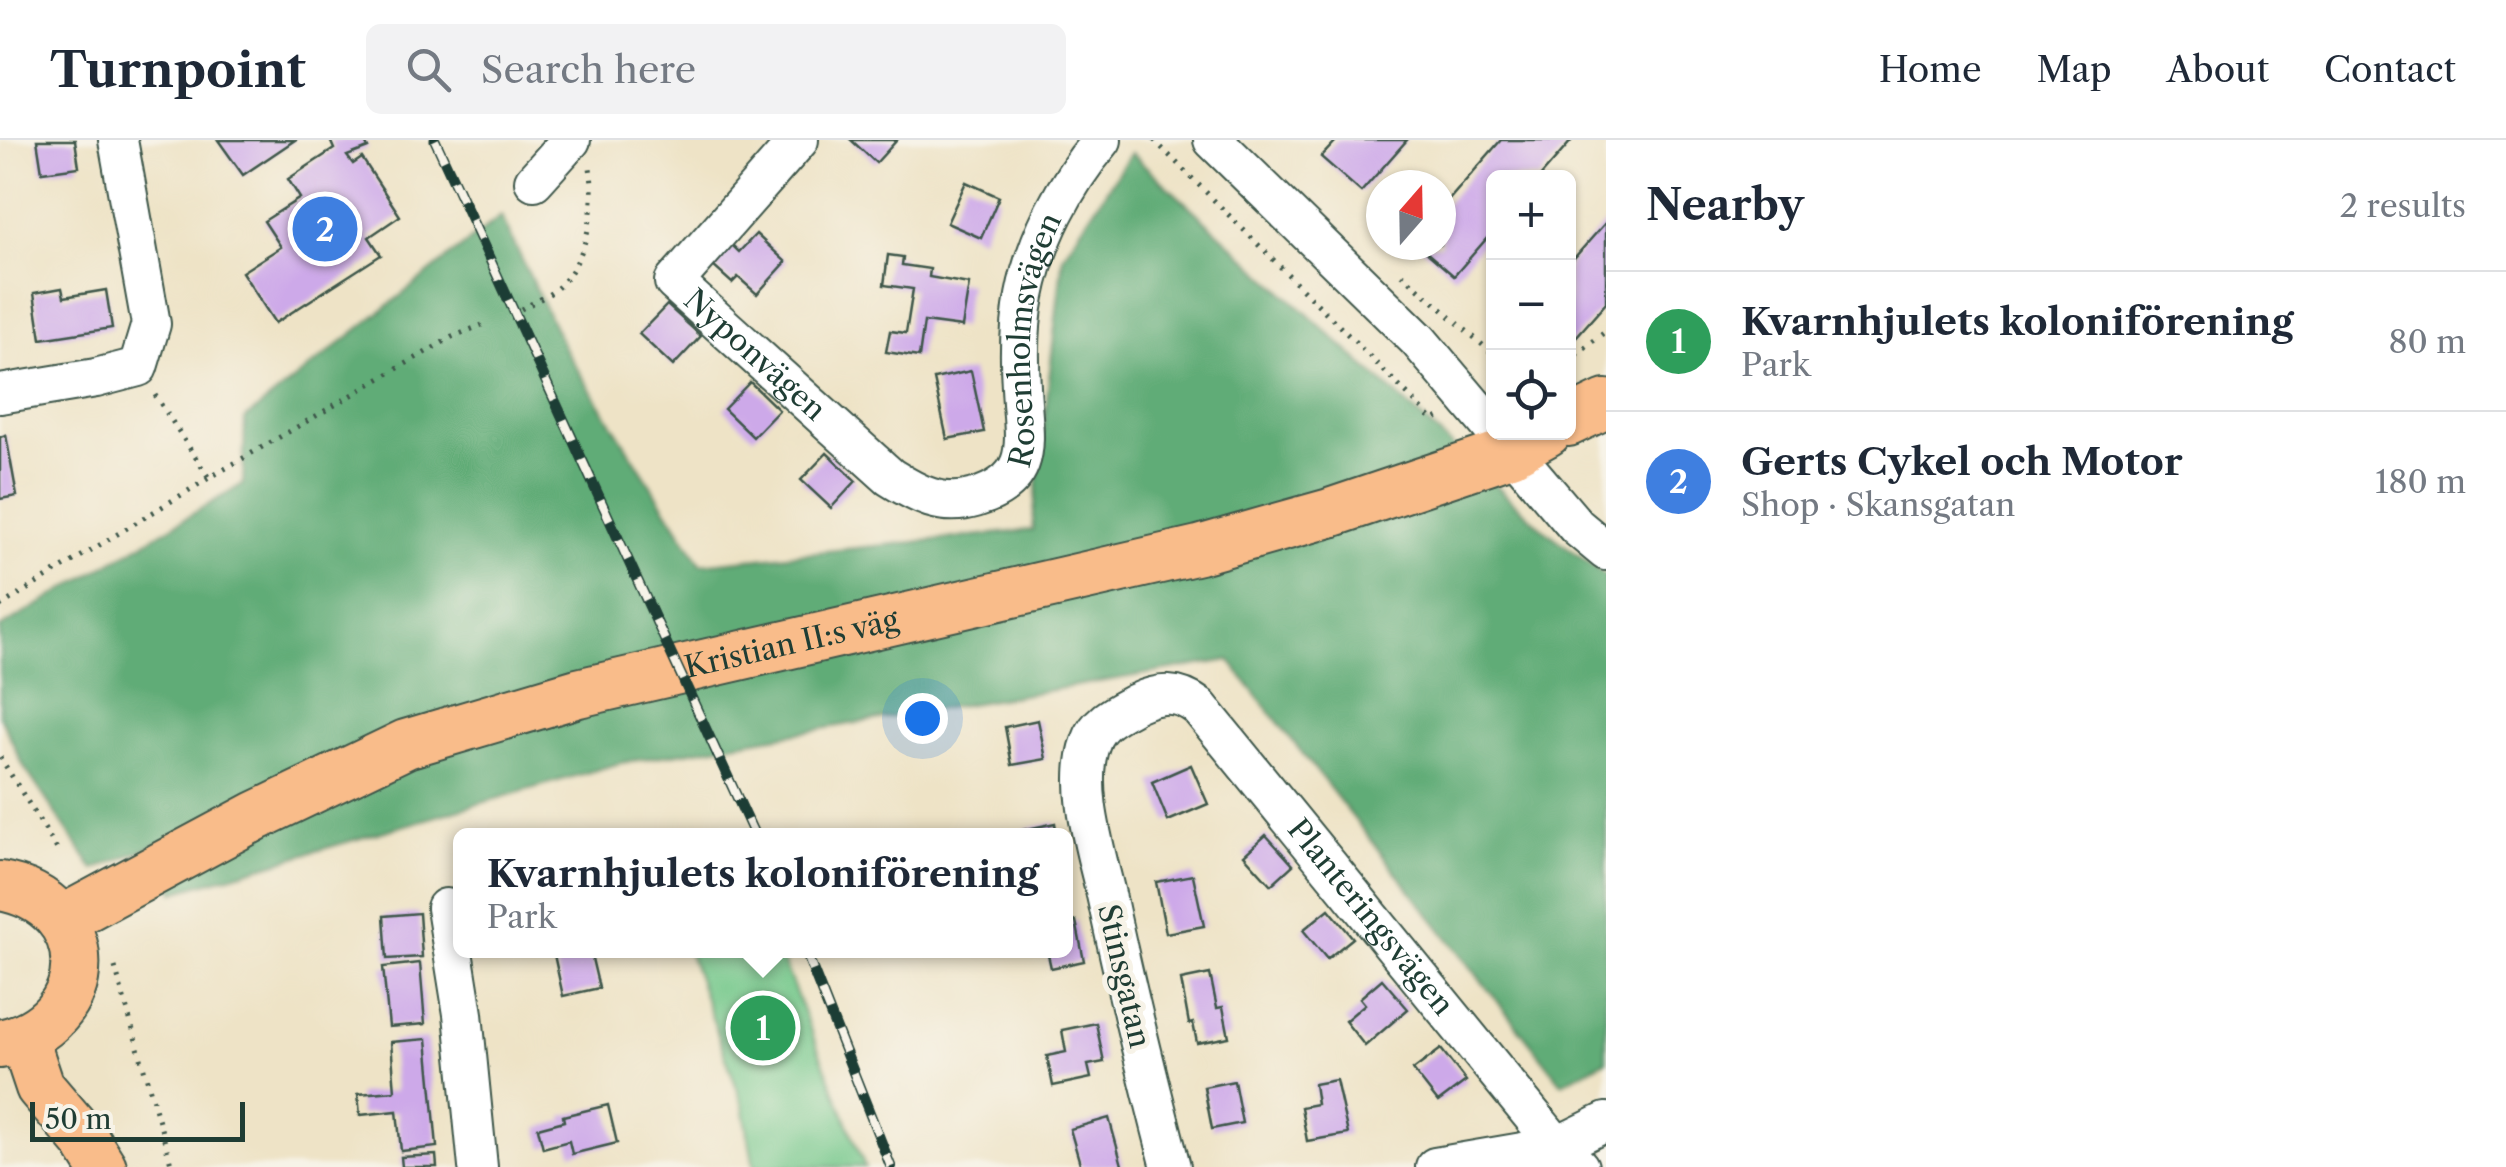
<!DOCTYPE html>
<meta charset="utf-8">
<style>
body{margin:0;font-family:"Libre Caslon Text",serif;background:#f2f2f3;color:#1f2937}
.controls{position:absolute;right:30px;top:30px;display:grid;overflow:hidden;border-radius:15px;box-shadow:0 2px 8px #0004}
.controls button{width:90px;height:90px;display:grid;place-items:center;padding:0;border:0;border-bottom:2px solid #e0e1e3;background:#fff;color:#1f2937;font:50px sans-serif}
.compass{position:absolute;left:1366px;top:30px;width:90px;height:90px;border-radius:50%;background:#fff;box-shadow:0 2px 8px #0004;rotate:20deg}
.scale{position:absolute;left:30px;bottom:25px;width:215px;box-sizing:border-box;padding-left:10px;border:5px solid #1f3d34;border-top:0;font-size:28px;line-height:35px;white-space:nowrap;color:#1f3d34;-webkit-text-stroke:8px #f7f3e8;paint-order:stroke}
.you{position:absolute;left:922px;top:578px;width:35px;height:35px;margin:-25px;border:8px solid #fff;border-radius:50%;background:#1a73e8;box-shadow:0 0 0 15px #1a73e833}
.badge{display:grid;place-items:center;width:65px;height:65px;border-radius:50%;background:#b45309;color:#fff;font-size:32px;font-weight:700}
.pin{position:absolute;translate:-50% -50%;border:5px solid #fff;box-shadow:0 2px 10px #0006}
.popup{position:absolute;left:453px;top:688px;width:620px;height:130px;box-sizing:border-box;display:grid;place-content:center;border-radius:15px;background:#fff;filter:drop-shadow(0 2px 8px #0005);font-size:32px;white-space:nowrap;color:#747a83}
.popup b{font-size:38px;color:#1f2937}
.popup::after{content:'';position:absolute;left:50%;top:100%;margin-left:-20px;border:20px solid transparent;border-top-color:#fff}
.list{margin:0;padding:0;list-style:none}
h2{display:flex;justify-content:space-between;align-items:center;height:130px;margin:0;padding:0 40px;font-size:42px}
h2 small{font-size:32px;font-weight:400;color:#747a83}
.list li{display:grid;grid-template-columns:65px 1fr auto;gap:30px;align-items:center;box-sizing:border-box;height:140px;padding:0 40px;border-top:2px solid #e0e1e3}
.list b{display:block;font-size:38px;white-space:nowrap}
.list p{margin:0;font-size:32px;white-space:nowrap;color:#747a83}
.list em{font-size:32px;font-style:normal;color:#747a83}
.icon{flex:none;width:55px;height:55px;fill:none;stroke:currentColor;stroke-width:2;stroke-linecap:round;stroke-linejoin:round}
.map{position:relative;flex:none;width:1606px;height:1027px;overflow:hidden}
header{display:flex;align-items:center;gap:60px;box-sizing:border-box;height:140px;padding:0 50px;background:#fff;border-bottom:2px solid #e0e1e3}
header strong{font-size:48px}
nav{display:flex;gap:55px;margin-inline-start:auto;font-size:35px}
.search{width:700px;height:90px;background:#f2f2f3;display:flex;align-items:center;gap:25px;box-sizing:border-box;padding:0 35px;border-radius:15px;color:#747a83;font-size:38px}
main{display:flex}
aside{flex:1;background:#fff}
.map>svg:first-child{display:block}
.green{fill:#75c88b;stroke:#4a8260;stroke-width:2.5}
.forest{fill:#60ac77;stroke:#407456;stroke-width:2.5}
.building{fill:#cda9e9}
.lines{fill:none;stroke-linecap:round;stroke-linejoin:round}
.minor-casing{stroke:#3e564a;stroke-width:42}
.major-casing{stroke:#3e564a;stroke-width:52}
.path{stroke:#3e564a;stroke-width:5;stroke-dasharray:2.5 8;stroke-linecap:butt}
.minor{stroke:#fff;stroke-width:38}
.major{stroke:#f9bc8a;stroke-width:48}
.rail-casing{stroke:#1f3d34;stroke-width:11}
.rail{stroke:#f7f3e8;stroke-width:8;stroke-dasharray:22;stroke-linecap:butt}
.labels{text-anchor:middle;stroke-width:10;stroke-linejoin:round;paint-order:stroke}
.street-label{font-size:30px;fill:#1f3d34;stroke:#f7f3e8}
</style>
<header>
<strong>Turnpoint</strong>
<div class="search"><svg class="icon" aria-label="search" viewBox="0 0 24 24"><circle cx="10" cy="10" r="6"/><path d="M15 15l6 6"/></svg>Search here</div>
<nav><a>Home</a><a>Map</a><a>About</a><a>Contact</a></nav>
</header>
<main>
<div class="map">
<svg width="1606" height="1027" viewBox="0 0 1606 1027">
<rect width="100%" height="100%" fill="#f7f3e8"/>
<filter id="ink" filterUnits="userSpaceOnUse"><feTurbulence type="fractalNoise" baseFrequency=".01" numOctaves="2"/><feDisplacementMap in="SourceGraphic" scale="20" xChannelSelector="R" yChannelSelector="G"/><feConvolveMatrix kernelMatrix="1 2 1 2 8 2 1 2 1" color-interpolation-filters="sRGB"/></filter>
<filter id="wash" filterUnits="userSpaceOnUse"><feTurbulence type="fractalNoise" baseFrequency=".0048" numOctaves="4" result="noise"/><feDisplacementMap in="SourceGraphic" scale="40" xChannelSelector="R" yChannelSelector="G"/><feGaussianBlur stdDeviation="2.25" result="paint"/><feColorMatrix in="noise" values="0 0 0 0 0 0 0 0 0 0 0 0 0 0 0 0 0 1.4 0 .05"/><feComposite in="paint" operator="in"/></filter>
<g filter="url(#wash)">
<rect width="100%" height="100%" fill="#eee3c6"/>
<!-- green -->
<polygon class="green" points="688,810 779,811 865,1027 754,1027 743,965"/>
<!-- forest -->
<polygon class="forest" points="1131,13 1542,388 1606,436 1606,920 1562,943 1229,520 620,623 174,752 158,704 94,730 24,627 0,576 0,488 243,344 245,279 501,76 564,208 701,424 1032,390 1063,116"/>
<g id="blocks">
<!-- building -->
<g class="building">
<polygon points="37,0 75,0 79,27 42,32"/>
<polygon points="218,0 295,0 243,35"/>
<polygon points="330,0 364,0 368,8 347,16 353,24 362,18 400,76 369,97 381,115 275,183 242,132 281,107 264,81 300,58 288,39 334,9"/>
<polygon points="851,0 897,0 876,23"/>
<polygon points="1337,0 1407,0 1361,52 1321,17"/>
<polygon points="1501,0 1572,0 1539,38 1494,38 1494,90 1454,136 1418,105 1441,105 1441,69"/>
<polygon points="966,42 999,57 981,98 947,83"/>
<polygon points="1606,82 1606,163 1568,206 1568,125"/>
<polygon points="756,94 786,122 757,154 738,137 732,143 713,126 732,105 739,112"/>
<polygon points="888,115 903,117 902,125 930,129 929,137 969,144 962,187 924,182 919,217 886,212 890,191 906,193 913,149 884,145"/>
<polygon points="62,148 64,157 106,150 112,188 41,199 34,153"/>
<polygon points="667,165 701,196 673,226 639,194"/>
<polygon points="971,231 984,292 947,299 934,239"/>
<polygon points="750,242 779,270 753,297 724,269"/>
<polygon points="6,295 17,356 0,359 0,297"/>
<polygon points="827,313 856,341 831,368 801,340"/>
<polygon points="1038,580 1046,619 1012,625 1005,587"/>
<polygon points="1191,625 1208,664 1168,681 1152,642"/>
<polygon points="1055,683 1057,696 1024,696 1023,690"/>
<polygon points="1266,695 1293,725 1271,745 1244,715"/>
<polygon points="1193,735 1204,786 1166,793 1156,742"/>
<polygon points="1329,769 1353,798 1327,819 1303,790"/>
<polygon points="419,773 422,817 387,819 384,776"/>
<polygon points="1076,781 1084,821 1051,828 1047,810 1066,810 1066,784"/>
<polygon points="553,810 590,810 599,848 563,856"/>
<polygon points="420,823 425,884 389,887 383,827"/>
<polygon points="1210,834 1217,868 1223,867 1229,897 1197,903 1193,883 1189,884 1181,840"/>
<polygon points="1382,839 1408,869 1365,906 1345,881 1365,864 1360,858"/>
<polygon points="1096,883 1104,922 1088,925 1091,938 1053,946 1047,916 1066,912 1062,890"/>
<polygon points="427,899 437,1007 401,1011 397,971 360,975 358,954 395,951 391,902"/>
<polygon points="1441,909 1466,941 1438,962 1413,930"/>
<polygon points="1336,940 1348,994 1307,1001 1301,967 1317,964 1314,944"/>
<polygon points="1234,941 1242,983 1212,989 1204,947"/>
<polygon points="608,965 617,1003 572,1014 569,1001 543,1008 538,988 564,981 563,976"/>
<polygon points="1109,978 1122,1025 1081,1027 1070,989"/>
<polygon points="436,1015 437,1027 402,1027 401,1017"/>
</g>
</g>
</g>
<g filter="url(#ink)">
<use href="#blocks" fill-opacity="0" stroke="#3e564a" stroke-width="2.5"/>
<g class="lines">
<!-- minor casing -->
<g class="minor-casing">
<g id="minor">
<path id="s1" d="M799 0 674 142 890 337C917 354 942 368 975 358 1038 339 1023 298 1021 247 1019 216 1019 186 1025 156 1036 99 1065 44 1102 0"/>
<polyline points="1213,0 1418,200 1494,290"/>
<polyline points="534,41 571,0"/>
<polyline points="0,254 96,238 138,227 151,184 118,0"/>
<polyline points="1496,292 1577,387 1606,411"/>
<polyline points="446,768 463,874 478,1027"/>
<path id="s2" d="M1171 1027C1148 938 1126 849 1107 759 1097 714 1074 646 1091 602 1098 581 1118 573 1136 563 1160 552 1178 551 1199 567L1557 1006 1579 1027"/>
<polyline points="1435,1027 1557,1006 1606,982"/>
</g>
</g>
<!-- major casing -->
<g class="major-casing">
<g id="major">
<polyline points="1568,282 1606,264"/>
<path d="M0 746C101 763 100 884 0 904"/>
<path id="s3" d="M62 780 256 676 406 604 578 553 1199 410 1330 373 1511 312 1547 292"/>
<polyline points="24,899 40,947 85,1000 102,1027"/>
</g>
</g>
<!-- path -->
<g class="path">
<polyline points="1154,0 1433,280 1439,277"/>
<polyline points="1402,134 1494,215"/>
<path d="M521 169C532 163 546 157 556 149 587 123 597 66 590 28"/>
<polyline points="1568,221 1606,191"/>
<polyline points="155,255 209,338"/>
<polyline points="0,466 209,338 452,197 482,185"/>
<polyline points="0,617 60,714"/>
<polyline points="115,827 172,1027"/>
</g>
<!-- minor -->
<use href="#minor" class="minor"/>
<!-- major -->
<use href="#major" class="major"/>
<!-- rail casing -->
<g class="rail-casing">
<g id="rail">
<polyline points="435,0 755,696"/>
<polyline points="805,810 891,1027"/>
</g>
</g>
<!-- rail -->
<use href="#rail" class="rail"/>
</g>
</g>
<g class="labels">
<!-- street labels -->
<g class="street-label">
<text dy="10" stroke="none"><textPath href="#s1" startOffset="755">Rosenholmsvägen</textPath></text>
<text dy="10" stroke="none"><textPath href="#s1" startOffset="298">Nyponvägen</textPath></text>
<text dy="10" stroke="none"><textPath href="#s3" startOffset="785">Kristian II:s väg</textPath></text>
<text dy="10" stroke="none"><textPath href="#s2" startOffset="835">Planteringsvägen</textPath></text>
<text transform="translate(1124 836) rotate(77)" y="10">Stinsgatan</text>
</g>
</g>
</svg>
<div class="controls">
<button>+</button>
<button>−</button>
<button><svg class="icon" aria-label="locate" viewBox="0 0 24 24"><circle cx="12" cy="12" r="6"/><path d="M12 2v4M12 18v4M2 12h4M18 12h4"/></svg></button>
</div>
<svg class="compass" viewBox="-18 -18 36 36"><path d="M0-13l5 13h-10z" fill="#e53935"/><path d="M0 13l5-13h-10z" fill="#747a83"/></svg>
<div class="scale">50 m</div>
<div class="you"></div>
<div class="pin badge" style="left:763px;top:888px;background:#2e9e5b">1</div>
<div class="popup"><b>Kvarnhjulets koloniförening</b>Park</div>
<div class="pin badge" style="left:325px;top:89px;background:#3f7fe0">2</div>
</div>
<aside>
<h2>Nearby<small>2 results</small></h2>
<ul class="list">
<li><span class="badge" style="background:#2e9e5b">1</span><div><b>Kvarnhjulets koloniförening</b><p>Park</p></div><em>80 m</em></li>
<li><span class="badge" style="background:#3f7fe0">2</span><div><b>Gerts Cykel och Motor</b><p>Shop · Skansgatan</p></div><em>180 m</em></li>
</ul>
</aside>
</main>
